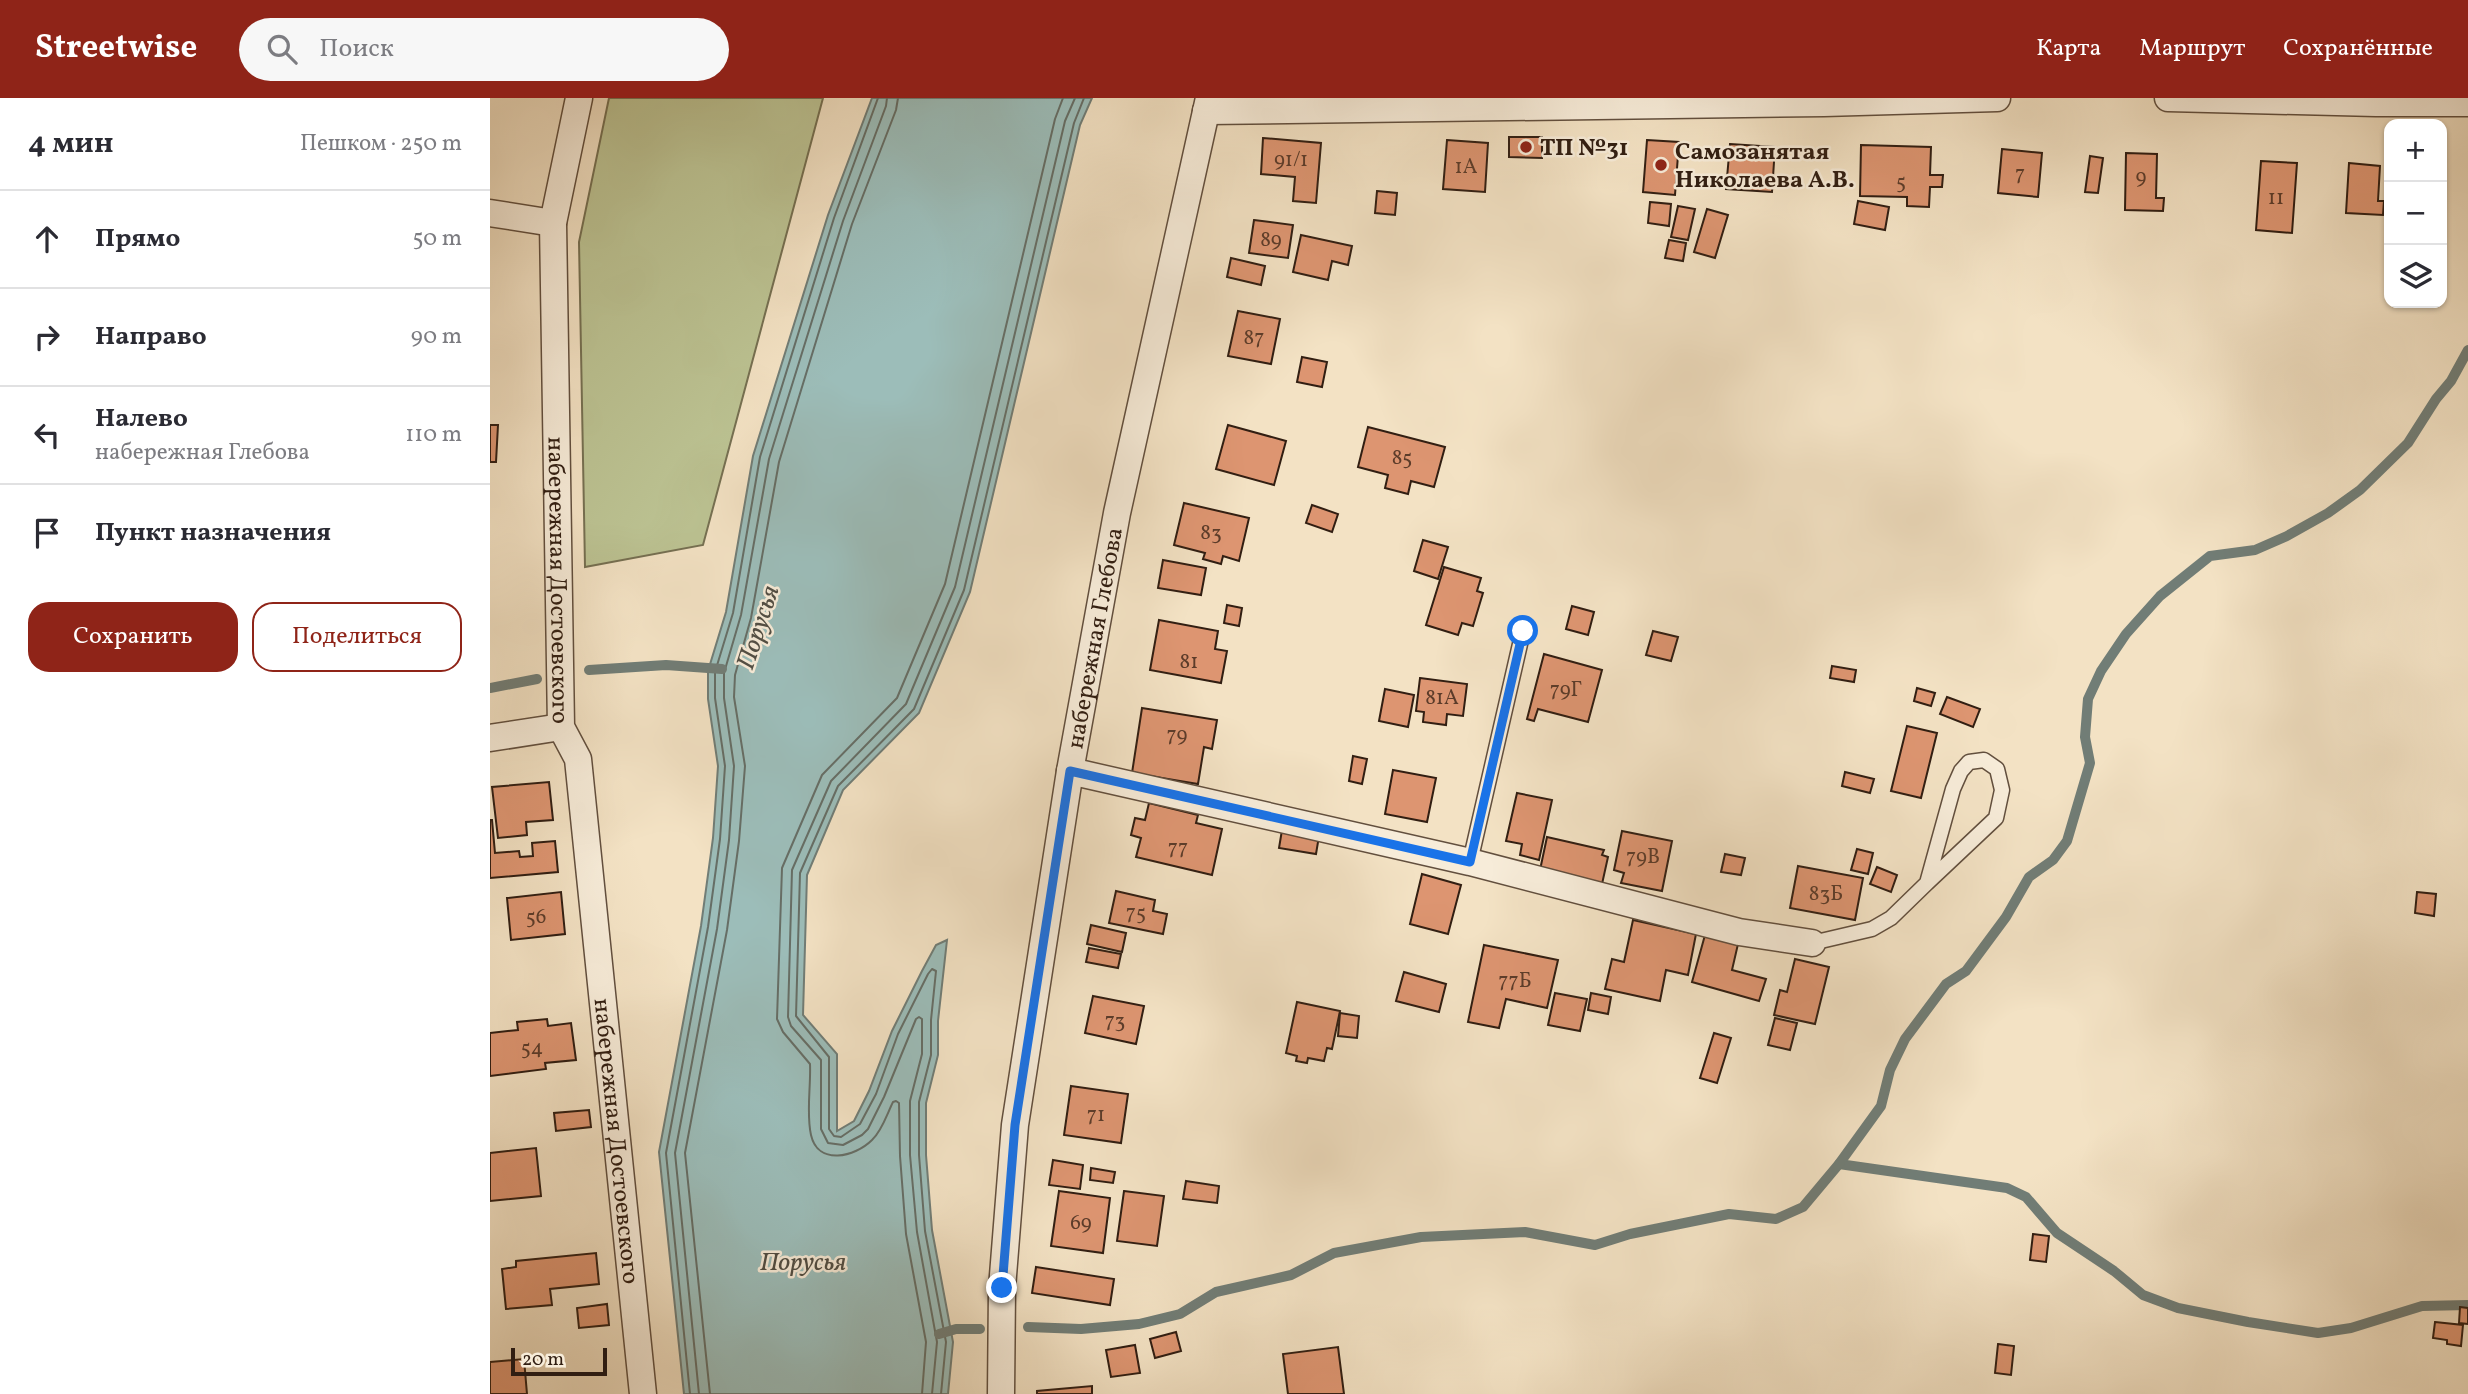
<!DOCTYPE html>
<html lang="ru">
<meta charset="utf-8">
<style>
body{margin:0;font-family:Vollkorn,serif;background:#f7f7f7;color:#2b2b33}
.controls{position:absolute;right:21px;top:21px;display:grid;overflow:hidden;border-radius:14px;box-shadow:0 2px 5px #0004}
.controls button{width:63px;height:63px;display:grid;place-items:center;padding:0;border:0;border-bottom:2px solid #e1e1e2;background:#fff;color:#2b2b33;font:35px sans-serif}
.scale{position:absolute;left:21px;bottom:18px;width:96px;box-sizing:border-box;padding-left:7px;border:4px solid #311e12;border-top:0;font-size:19px;line-height:24px;white-space:nowrap;color:#311e12;-webkit-text-stroke:5px #f7ecd9;paint-order:stroke}
.stop{position:absolute;width:21px;height:21px;margin:-16px;border:5px solid #1a73e8;border-radius:50%;background:#fff}
.stop.end{background:#1a73e8;border-color:#fff;box-shadow:0 2px 7px #0008}
.list{margin:0;padding:0;list-style:none}
h2{display:flex;justify-content:space-between;align-items:center;height:91px;margin:0;padding:0 28px;font-size:30px}
h2 small{font-size:23px;font-weight:400;color:#7c7c81}
.list li{display:grid;grid-template-columns:46px 1fr auto;gap:21px;align-items:center;box-sizing:border-box;height:98px;padding:0 28px;border-top:2px solid #e1e1e2}
.list b{display:block;font-size:26px;white-space:nowrap}
.list p{margin:0;font-size:23px;white-space:nowrap;color:#7c7c81}
.list em{font-size:23px;font-style:normal;color:#7c7c81}
.actions{display:flex;gap:14px;padding:21px 28px}
.actions a{flex:1;padding:16px 0;border:2px solid #8f2418;border-radius:21px;text-align:center;font-size:24px;color:#8f2418}
.actions .main{background:#8f2418;color:#fff}
.icon{flex:none;width:38px;height:38px;fill:none;stroke:currentColor;stroke-width:2;stroke-linecap:round;stroke-linejoin:round}
.map{position:relative;flex:none;width:1978px;height:1296px;overflow:hidden}
header{display:flex;align-items:center;gap:42px;box-sizing:border-box;height:98px;padding:0 35px;background:#8f2418;color:#fff}
header strong{font-size:33px}
nav{display:flex;gap:38px;margin-inline-start:auto;font-size:24px}
.search{width:490px;height:63px;background:#f7f7f7;display:flex;align-items:center;gap:18px;box-sizing:border-box;padding:0 24px;border-radius:38px;color:#7c7c81;font-size:26px}
main{display:flex}
aside{flex:1;background:#fff}
.map>svg:first-child{display:block}
.green{fill:#bcc393;stroke:#767052;stroke-width:2}
.water{fill:#9cbdb9;stroke:#717d76;stroke-width:2}
.lines{fill:none;stroke-linecap:round;stroke-linejoin:round}
.shore{stroke:#666e66;stroke-width:2}
.stream{stroke:#717d76;stroke-width:10}
.building{fill:#dd9571;stroke:#311e12;stroke-width:2}
.lane-casing{stroke:#624f3e;stroke-width:17}
.street-casing{stroke:#624f3e;stroke-width:29}
.lane{stroke:#f7ecd9;stroke-width:14}
.street{stroke:#f7ecd9;stroke-width:26}
.route{stroke:#1a73e8;stroke-width:9}
.poi-dot{fill:#8f2418;stroke:#f7ecd9;stroke-width:2.5}
.labels{text-anchor:middle;stroke-width:5;stroke-linejoin:round;paint-order:stroke}
.number-label{font-size:21px;fill:#5c3c2a}
.poi-label{font-size:24px;font-weight:bold;fill:#311e12;stroke:#f7ecd9;text-anchor:start}
.street-label{font-size:24px;fill:#311e12;stroke:#f7ecd9}
.water-label{font-size:26px;font-style:italic;fill:#514e44;stroke:#f7ecd9}
</style>
<header>
<strong>Streetwise</strong>
<div class="search"><svg class="icon" aria-label="search" viewBox="0 0 24 24"><circle cx="10" cy="10" r="6"/><path d="M15 15l6 6"/></svg>Поиск</div>
<nav><a>Карта</a><a>Маршрут</a><a>Сохранённые</a></nav>
</header>
<main>
<aside>
<h2>4 мин<small>Пешком · 250 m</small></h2>
<ul class="list">
<li><svg class="icon" aria-label="ahead" viewBox="0 0 24 24"><path d="M12 20V5M6 11l6-6 6 6"/></svg><div><b>Прямо</b></div><em>50 m</em></li>
<li><svg class="icon" aria-label="right" viewBox="0 0 24 24"><path d="M7 20v-9h11M14 6l5 5-5 5"/></svg><div><b>Направо</b></div><em>90 m</em></li>
<li><svg class="icon" aria-label="left" viewBox="0 0 24 24"><path d="M17 20v-9H6M10 6l-5 5 5 5"/></svg><div><b>Налево</b><p>набережная Глебова</p></div><em>110 m</em></li>
<li><svg class="icon" aria-label="arrive" viewBox="0 0 24 24"><path d="M6 21V4h12l-3 4 3 4H6"/></svg><div><b>Пункт назначения</b></div></li>
</ul>
<div class="actions"><a class="main">Сохранить</a><a>Поделиться</a></div>
</aside>
<div class="map">
<svg width="1978" height="1296" viewBox="0 0 1978 1296">
<rect width="100%" height="100%" fill="#f3e2c4"/>
<filter id="stains"><feTurbulence type="fractalNoise" baseFrequency=".00286" numOctaves="4"/><feColorMatrix values="0 0 0 0 .2 0 0 0 0 .09 0 0 0 0 .02 0 0 0 .5 -.17"/></filter>
<radialGradient id="worn" r=".72"><stop offset=".6" stop-color="#630" stop-opacity="0"/><stop offset="1" stop-color="#630" stop-opacity=".3"/></radialGradient>
<!-- green -->
<polygon class="green" points="119,0 333,0 213,447 95,469 89,144"/>
<!-- water -->
<polygon class="water" points="382,0 602,0 590,27 480,494 429,615 353,692 317,777 313,917 347,956 347,1033 364,1023 379,993 402,933 432,873 446,847 457,842 448,923 448,957 436,1005 436,1057 442,1132 463,1244 458,1296 194,1296 169,1054 211,828 223,740 228,668 218,601 218,573 236,514 263,358 338,117"/>
<g class="lines">
<!-- shore -->
<g class="shore">
<polyline points="200,1296 176,1055 218,829 230,741 235,668 225,600 225,574 243,515 270,359 344,120 388,0"/>
<polyline points="209,1296 185,1055 227,831 239,742 244,668 234,600 234,575 251,517 279,361 353,123 396,8 397,0"/>
<polyline points="220,1296 195,1055 237,832 249,743 255,668 244,599 245,577 261,520 289,364 362,126 406,12 408,0"/>
<path d="M432 1296 436 1244 416 1136 410 1058 409 1005 406 1003 403 1004C397 1016 392 1033 382 1042 365 1059 328 1068 321 1037 316 1015 321 989 320 966L293 934 287 921 292 770 332 677 407 600 455 486 565 21 573 0"/>
<polyline points="442,1296 447,1244 427,1134 420,1057 420,1003 432,956 432,921 429,919 426,921 394,999 378,1031 372,1037 353,1047 338,1045 331,1031 331,962 301,928 298,919 302,772 341,683 416,606 465,489 575,23 585,0"/>
<polyline points="451,1296 456,1244 435,1133 429,1057 429,1004 441,957 441,922 446,873 442,871 438,876 408,936 386,996 370,1026 351,1039 344,1038 339,1031 339,959 306,918 310,775 348,688 424,611 474,492 584,25 594,0"/>
</g>
<!-- stream -->
<g class="stream">
<polyline points="99,572 176,567 232,571"/>
<polyline points="0,590 47,581"/>
<polyline points="1349,1066 1517,1090 1536,1099 1567,1135 1624,1173 1653,1197 1688,1210 1758,1224 1828,1235 1861,1230 1932,1208 1978,1207"/>
<polyline points="538,1229 591,1231 649,1226 690,1216 726,1194 801,1177 844,1155 931,1139 1035,1134 1105,1147 1140,1136 1239,1116 1286,1121 1313,1109 1349,1066 1391,1008 1400,972 1415,941 1456,886 1476,873 1516,819 1539,779 1563,762 1577,743 1600,665 1595,639 1598,601 1611,573 1636,536 1670,498 1720,458 1765,452 1797,438 1838,415 1870,392 1918,345 1946,301 1961,283 1978,252"/>
<polyline points="449,1236 466,1231 490,1231"/>
</g>
</g>
<!-- building -->
<g class="building">
<polygon points="1019,39 1052,39 1052,60 1019,59"/>
<polygon points="773,40 831,45 826,105 803,103 805,79 771,76"/>
<polygon points="957,42 998,45 995,94 953,91"/>
<polygon points="1157,42 1189,44 1185,97 1153,94"/>
<polygon points="1240,46 1285,49 1282,94 1236,91"/>
<polygon points="1371,47 1441,49 1440,77 1453,77 1452,89 1440,89 1439,109 1417,108 1417,99 1370,98"/>
<polygon points="1512,51 1552,55 1548,99 1508,95"/>
<polygon points="1636,55 1667,56 1666,100 1674,100 1673,113 1635,112"/>
<polygon points="1600,58 1613,60 1608,95 1595,94"/>
<polygon points="1771,63 1807,65 1802,135 1766,132"/>
<polygon points="1859,65 1890,68 1888,103 1894,103 1893,117 1856,115"/>
<polygon points="887,93 907,95 905,117 885,115"/>
<polygon points="1368,103 1399,109 1395,132 1364,126"/>
<polygon points="1160,104 1181,106 1179,128 1158,125"/>
<polygon points="1188,108 1205,111 1198,142 1181,139"/>
<polygon points="1217,111 1238,117 1225,160 1204,154"/>
<polygon points="764,122 803,127 798,160 759,155"/>
<polygon points="811,137 862,148 858,167 842,163 838,182 803,174"/>
<polygon points="1179,142 1196,145 1193,163 1175,160"/>
<polygon points="741,160 775,168 771,187 737,179"/>
<polygon points="748,213 790,221 781,266 738,258"/>
<polygon points="812,259 837,264 832,289 807,284"/>
<polygon points="0,327 8,327 6,364 0,364"/>
<polygon points="738,327 796,343 784,387 726,371"/>
<polygon points="878,329 955,349 944,389 921,383 918,396 895,390 898,377 868,369"/>
<polygon points="694,405 759,420 749,463 733,458 731,466 713,461 715,455 684,447"/>
<polygon points="822,407 848,416 842,434 816,425"/>
<polygon points="933,442 958,449 948,481 924,473"/>
<polygon points="673,462 716,470 711,497 668,490"/>
<polygon points="954,469 991,480 987,493 993,495 983,528 972,525 968,537 936,527"/>
<polygon points="737,507 752,510 749,528 734,525"/>
<polygon points="1082,508 1104,514 1098,537 1076,531"/>
<polygon points="669,522 728,533 725,551 737,553 731,585 660,572"/>
<polygon points="1163,533 1188,539 1181,563 1156,557"/>
<polygon points="1054,556 1112,572 1098,624 1048,611 1044,623 1037,621"/>
<polygon points="1342,568 1366,572 1364,584 1340,580"/>
<polygon points="930,580 977,586 973,618 957,616 956,627 933,624 934,614 926,613"/>
<polygon points="1427,590 1445,595 1441,608 1424,603"/>
<polygon points="895,591 924,597 918,629 889,623"/>
<polygon points="1457,599 1490,611 1483,629 1450,616"/>
<polygon points="652,610 727,622 722,651 714,649 708,686 642,675"/>
<polygon points="1417,628 1447,635 1431,700 1401,693"/>
<polygon points="863,658 877,661 872,686 859,683"/>
<polygon points="903,672 946,680 937,724 895,716"/>
<polygon points="1355,674 1384,681 1380,695 1352,688"/>
<polygon points="59,684 63,722 36,724 37,737 8,740 2,689"/>
<polygon points="1027,695 1062,702 1049,762 1030,757 1032,746 1016,743"/>
<polygon points="659,705 708,717 706,725 732,731 722,777 646,759 651,740 641,737 645,720 655,722"/>
<polygon points="0,722 2,722 5,755 29,753 30,759 43,758 42,745 65,743 68,774 0,780"/>
<polygon points="792,732 829,738 826,756 789,750"/>
<polygon points="1132,733 1182,743 1172,793 1131,785 1134,775 1124,772"/>
<polygon points="1057,739 1114,752 1112,757 1118,759 1112,786 1050,772"/>
<polygon points="1367,751 1383,755 1378,776 1361,772"/>
<polygon points="1235,756 1255,760 1251,777 1231,774"/>
<polygon points="1308,768 1373,780 1365,822 1300,810"/>
<polygon points="1387,769 1407,777 1401,794 1380,786"/>
<polygon points="932,776 971,787 958,836 920,826"/>
<polygon points="626,793 665,802 663,813 677,816 673,836 619,825"/>
<polygon points="71,794 75,836 21,842 17,800"/>
<polygon points="1927,794 1946,796 1944,818 1925,815"/>
<polygon points="1143,822 1206,836 1198,877 1176,872 1170,903 1115,891 1122,861 1134,864"/>
<polygon points="601,827 636,835 632,854 597,846"/>
<polygon points="1215,837 1248,846 1242,872 1276,881 1269,903 1202,884"/>
<polygon points="994,847 1068,862 1057,910 1016,901 1009,930 978,924"/>
<polygon points="599,850 631,856 628,870 596,864"/>
<polygon points="1305,861 1339,869 1325,926 1284,917 1290,892 1297,894"/>
<polygon points="914,874 956,886 949,914 906,903"/>
<polygon points="1065,895 1097,901 1090,933 1058,927"/>
<polygon points="1101,895 1121,899 1118,916 1098,912"/>
<polygon points="603,898 654,908 646,946 595,935"/>
<polygon points="807,904 850,913 842,951 837,950 834,963 818,960 817,965 806,963 807,958 796,955"/>
<polygon points="850,915 869,918 867,940 848,938"/>
<polygon points="1285,920 1307,925 1300,952 1278,947"/>
<polygon points="57,921 58,928 81,925 86,962 55,965 56,971 0,978 0,935 28,932 27,924"/>
<polygon points="1224,935 1241,940 1227,985 1210,980"/>
<polygon points="581,988 638,996 631,1045 574,1037"/>
<polygon points="99,1012 101,1029 66,1033 64,1015"/>
<polygon points="46,1050 51,1098 0,1103 0,1055"/>
<polygon points="563,1062 593,1067 590,1091 559,1087"/>
<polygon points="601,1070 625,1074 623,1085 600,1082"/>
<polygon points="696,1083 729,1088 727,1105 693,1101"/>
<polygon points="569,1093 620,1100 613,1155 561,1148"/>
<polygon points="634,1093 674,1098 667,1148 627,1143"/>
<polygon points="1543,1136 1559,1138 1556,1164 1540,1162"/>
<polygon points="106,1155 109,1186 60,1191 62,1207 16,1211 12,1171 26,1169 26,1163"/>
<polygon points="546,1169 624,1181 620,1207 542,1195"/>
<polygon points="117,1206 119,1227 89,1230 87,1210"/>
<polygon points="1970,1209 1978,1210 1978,1226 1969,1225"/>
<polygon points="1945,1224 1973,1227 1971,1248 1957,1246 1957,1242 1943,1240"/>
<polygon points="686,1234 691,1253 665,1260 660,1241"/>
<polygon points="1508,1246 1524,1248 1521,1277 1505,1275"/>
<polygon points="645,1247 650,1275 621,1279 616,1252"/>
<polygon points="848,1249 854,1296 798,1296 793,1256"/>
<polygon points="34,1261 37,1296 0,1296 0,1264"/>
<polygon points="602,1288 602,1296 547,1296 547,1293"/>
</g>
<g class="lines">
<!-- lane casing -->
<g class="lane-casing">
<g id="lane">
<polyline points="980,764 1033,533"/>
<polyline points="1322,845 1382,831 1401,820 1437,785 1463,691 1471,673 1479,664 1494,662 1507,671 1512,692 1506,720 1437,785"/>
</g>
</g>
<!-- street casing -->
<g class="street-casing">
<g id="street">
<path id="s1" d="M89 0 63 125 71 629 88 661 153 1296"/>
<polyline points="1678,0 1886,5 1978,5"/>
<polyline points="716,13 1334,5 1507,0"/>
<polyline points="0,115 63,125"/>
<polyline points="0,640 71,629"/>
<polyline points="580,673 980,764 1249,834 1322,845"/>
<path id="s2" d="M511 1296 512 1190 525 1027 580 673 627 415 719 0"/>
</g>
</g>
<!-- lane -->
<use href="#lane" class="lane"/>
<!-- street -->
<use href="#street" class="street"/>
</g>
<g class="lines">
<!-- route -->
<polyline class="route" points="512,1190 525,1027 580,673 980,764 1033,533"/>
</g>
<!-- markers -->
<g class="poi-dot">
<circle cx="1036" cy="49" r="7"/>
<circle cx="1171" cy="67" r="7"/>
</g>
<g class="labels">
<!-- number labels -->
<g class="number-label">
<text x="801" y="68">91/1</text>
<text x="976" y="75">1А</text>
<text x="1530" y="82">7</text>
<text x="1651" y="85">9</text>
<text x="1411" y="90">5</text>
<text x="1786" y="106">11</text>
<text x="781" y="148">89</text>
<text x="764" y="246">87</text>
<text x="912" y="366">85</text>
<text x="721" y="441">83</text>
<text x="699" y="570">81</text>
<text x="1076" y="598">79Г</text>
<text x="952" y="606">81А</text>
<text x="687" y="643">79</text>
<text x="688" y="756">77</text>
<text x="1153" y="765">79В</text>
<text x="1336" y="802">83Б</text>
<text x="646" y="821">75</text>
<text x="46" y="825">56</text>
<text x="1025" y="889">77Б</text>
<text x="625" y="929">73</text>
<text x="42" y="956">54</text>
<text x="606" y="1023">71</text>
<text x="591" y="1131">69</text>
</g>
<!-- poi labels -->
<g class="poi-label">
<text x="1050" y="57">ТП №31</text>
<text x="1185" y="61">Самозанятая<tspan x="1185" dy="28">Николаева А.В.</tspan></text>
</g>
<!-- street labels -->
<g class="street-label">
<text dy="8" stroke="none"><textPath href="#s1" startOffset="485">набережная Достоевского</textPath></text>
<text dy="8" stroke="none"><textPath href="#s2" startOffset="763">набережная Глебова</textPath></text>
<text dy="8" stroke="none"><textPath href="#s1" startOffset="1052">набережная Достоевского</textPath></text>
</g>
<!-- water labels -->
<g class="water-label">
<text transform="translate(267 529) rotate(-72)" y="9">Порусья</text>
<text x="313" y="1172">Порусья</text>
</g>
</g>
<rect width="100%" height="100%" filter="url(#stains)"/>
<rect width="100%" height="100%" fill="url(#worn)"/>
</svg>
<div class="controls">
<button>+</button>
<button>−</button>
<button><svg class="icon" aria-label="layers" viewBox="0 0 24 24"><path d="M12 4l9 5-9 5-9-5zM3 14l9 5 9-5"/></svg></button>
</div>
<div class="scale">20 m</div>
<div class="stop" style="left:1033px;top:533px"></div>
<div class="stop end" style="left:512px;top:1190px"></div>
</div>
</main>
